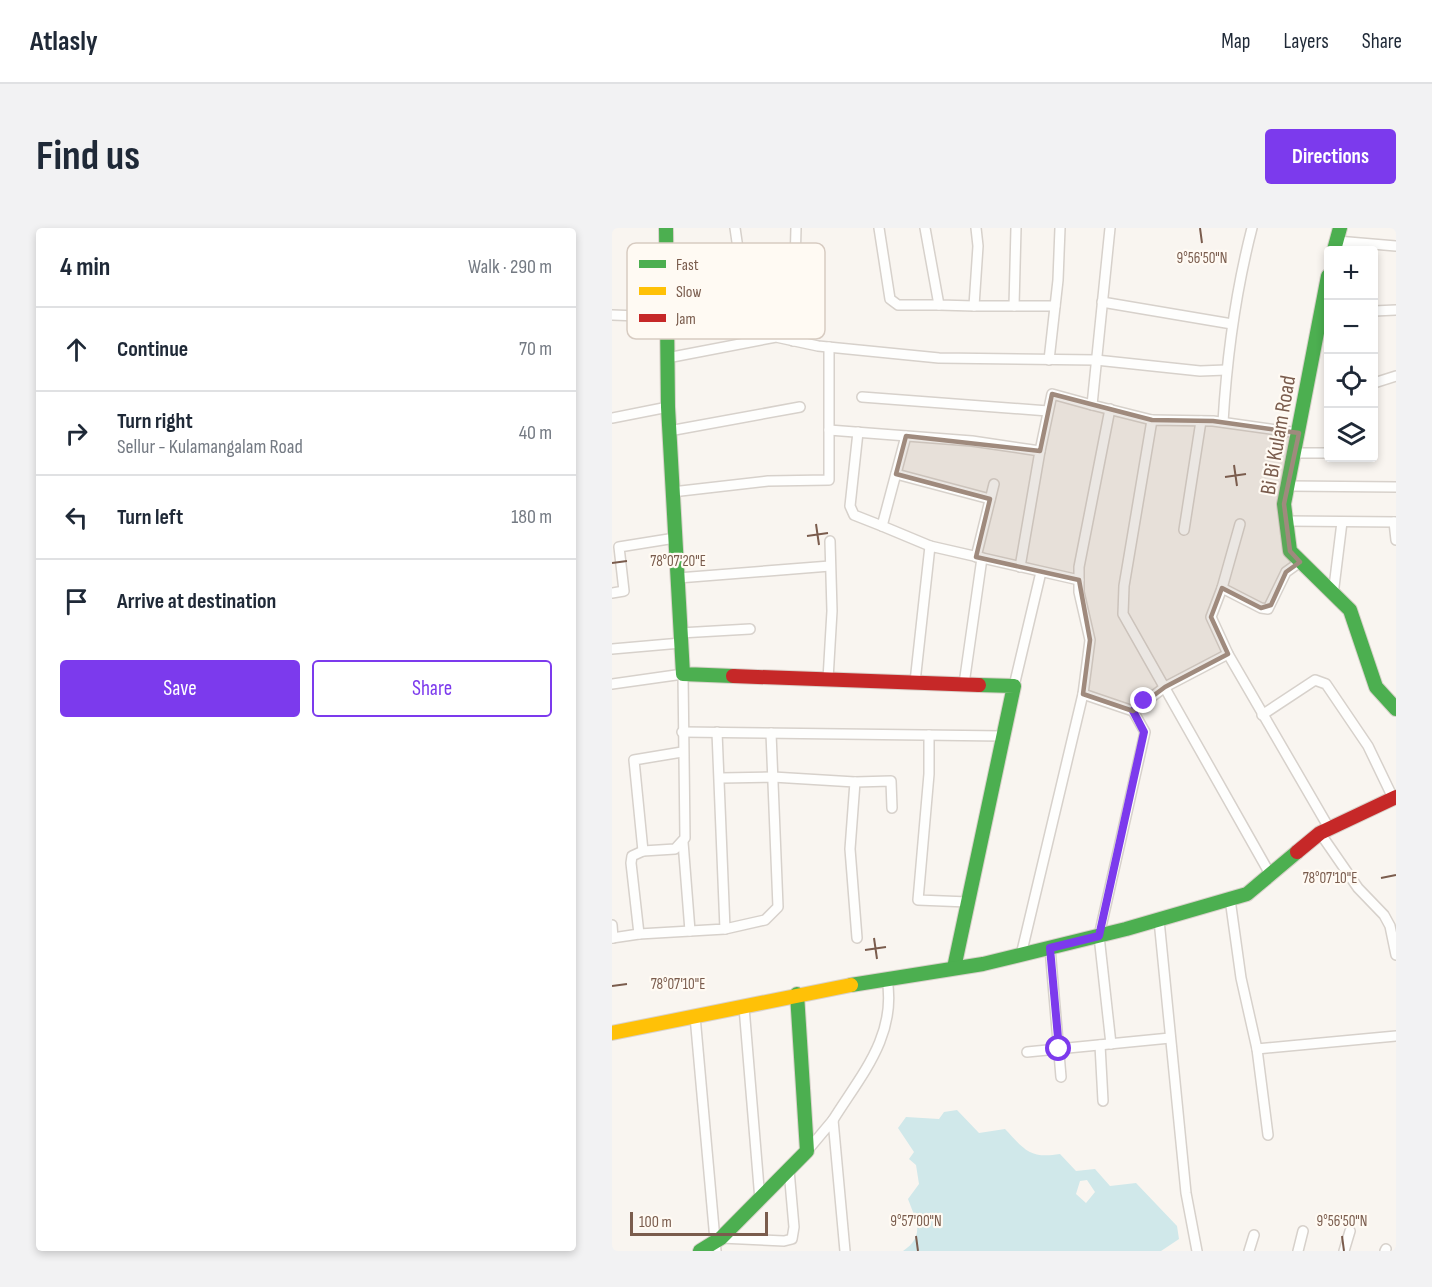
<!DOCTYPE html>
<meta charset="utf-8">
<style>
body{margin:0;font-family:"Sofia Sans Condensed",sans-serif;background:#f2f2f3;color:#1f2937}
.controls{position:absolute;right:18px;top:18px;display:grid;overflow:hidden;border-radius:6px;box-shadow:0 3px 9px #0003}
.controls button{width:54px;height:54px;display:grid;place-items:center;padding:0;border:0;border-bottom:2px solid #e0e1e3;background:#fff;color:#1f2937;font:30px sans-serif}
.scale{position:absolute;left:18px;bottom:15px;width:138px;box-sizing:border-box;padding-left:6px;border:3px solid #7a5c4d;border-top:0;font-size:16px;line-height:21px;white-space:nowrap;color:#7a5c4d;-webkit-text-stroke:4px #fffaf3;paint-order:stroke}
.stop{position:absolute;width:18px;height:18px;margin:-14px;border:4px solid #7c3aed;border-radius:50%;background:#fff}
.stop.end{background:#7c3aed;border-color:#fff;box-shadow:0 2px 6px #0008}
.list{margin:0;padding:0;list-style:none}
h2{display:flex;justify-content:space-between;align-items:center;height:78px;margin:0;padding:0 24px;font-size:26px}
h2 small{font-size:20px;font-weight:400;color:#747a83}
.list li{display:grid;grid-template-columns:39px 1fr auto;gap:18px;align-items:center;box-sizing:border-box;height:84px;padding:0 24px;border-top:2px solid #e0e1e3}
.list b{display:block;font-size:22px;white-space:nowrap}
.list p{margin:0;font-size:20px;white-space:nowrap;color:#747a83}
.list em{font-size:20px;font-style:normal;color:#747a83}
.actions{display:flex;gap:12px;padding:18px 24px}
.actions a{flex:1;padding:14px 0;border:2px solid #7c3aed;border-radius:6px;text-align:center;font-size:21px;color:#7c3aed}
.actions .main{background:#7c3aed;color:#fff}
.icon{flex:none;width:33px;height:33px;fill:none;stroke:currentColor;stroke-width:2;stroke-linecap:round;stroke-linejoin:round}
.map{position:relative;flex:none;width:784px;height:1023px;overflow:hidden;border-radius:6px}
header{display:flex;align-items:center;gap:36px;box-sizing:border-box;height:84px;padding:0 30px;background:#fff;border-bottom:2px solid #e0e1e3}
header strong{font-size:28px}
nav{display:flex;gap:33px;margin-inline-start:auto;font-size:21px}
.intro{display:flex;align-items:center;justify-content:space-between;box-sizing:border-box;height:144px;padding:0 36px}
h1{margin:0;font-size:42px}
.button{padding:15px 27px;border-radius:6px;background:#7c3aed;color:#fff;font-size:21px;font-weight:700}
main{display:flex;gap:36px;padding:0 36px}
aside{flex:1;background:#fff;border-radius:6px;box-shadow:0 3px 9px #0003}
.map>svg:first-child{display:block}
.water{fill:#d0e8ea;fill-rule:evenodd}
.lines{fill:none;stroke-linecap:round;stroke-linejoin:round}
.street-casing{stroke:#d7d1cb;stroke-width:12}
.fast-casing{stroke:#d9d2cb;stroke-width:16}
.slow-casing{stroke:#d9d2cb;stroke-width:16}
.jam-casing{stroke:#d9d2cb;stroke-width:16}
.street{stroke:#fefefd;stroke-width:9}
.fast{stroke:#4caf50;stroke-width:14}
.slow{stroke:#ffc107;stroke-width:14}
.jam{stroke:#c62828;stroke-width:14}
.route{stroke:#7c3aed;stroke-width:8}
.marked{fill:#9f8a7d;fill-opacity:0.2;stroke:#9f8a7d;stroke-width:4.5;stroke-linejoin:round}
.ticks{fill:none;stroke:#7a5c4d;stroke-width:2}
.labels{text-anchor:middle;stroke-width:4.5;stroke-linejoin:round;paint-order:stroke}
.street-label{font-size:22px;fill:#7a5c4d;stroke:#fffaf3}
.key{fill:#fffaf3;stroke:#d7cbc1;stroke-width:1.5}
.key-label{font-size:16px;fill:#7a5c4d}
.ticks-label{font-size:15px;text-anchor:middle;fill:#7a5c4d;stroke:#fffaf3;stroke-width:4.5;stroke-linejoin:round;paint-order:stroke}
</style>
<header>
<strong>Atlasly</strong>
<nav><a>Map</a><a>Layers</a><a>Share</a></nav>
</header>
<div class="intro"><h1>Find us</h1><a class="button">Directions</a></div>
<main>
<aside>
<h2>4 min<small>Walk · 290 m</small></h2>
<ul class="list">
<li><svg class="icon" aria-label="ahead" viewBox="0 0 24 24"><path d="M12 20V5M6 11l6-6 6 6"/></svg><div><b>Continue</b></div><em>70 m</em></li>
<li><svg class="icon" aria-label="right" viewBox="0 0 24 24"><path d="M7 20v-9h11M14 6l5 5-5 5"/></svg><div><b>Turn right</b><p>Sellur - Kulamangalam Road</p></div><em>40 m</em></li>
<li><svg class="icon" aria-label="left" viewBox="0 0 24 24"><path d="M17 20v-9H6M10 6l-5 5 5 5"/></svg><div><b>Turn left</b></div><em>180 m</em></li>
<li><svg class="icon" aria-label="arrive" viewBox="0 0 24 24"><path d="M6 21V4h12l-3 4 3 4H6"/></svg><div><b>Arrive at destination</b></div></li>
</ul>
<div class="actions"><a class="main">Save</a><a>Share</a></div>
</aside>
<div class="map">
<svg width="784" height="1023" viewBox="0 0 784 1023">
<rect width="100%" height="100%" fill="#f9f5f0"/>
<!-- water -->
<path class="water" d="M345 882 367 905 393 901C413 922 418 931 448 926L464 943 483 941 498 958 524 955 565 998 567 1011 549 1023H291C314 1007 304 993 296 971L307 956 304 937 297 931 302 924 286 900 294 889 327 891 332 884ZM475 952 483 964 474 975 464 966 468 953Z"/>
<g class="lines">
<!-- street casing -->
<g class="street-casing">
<g id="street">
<polyline points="123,0 134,76"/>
<polyline points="267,0 278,71 286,77 327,77"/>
<polyline points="313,0 327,77 362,78"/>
<polyline points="364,0 366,18 362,78 443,78"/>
<polyline points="498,0 480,177 540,192"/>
<polyline points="725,13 784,18"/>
<polyline points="490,74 620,96"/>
<polyline points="402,78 404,0"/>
<polyline points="762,83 784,82"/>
<polyline points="0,87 55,89"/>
<polyline points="181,113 184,0"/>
<polyline points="55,130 164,109 206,118 327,130 484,132 588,143 614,142"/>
<polyline points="437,132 446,52 448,0"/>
<polyline points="762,155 784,148"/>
<polyline points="250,169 436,183"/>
<polyline points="0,190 56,179"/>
<path d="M611 194C615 126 623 66 640 0"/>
<polyline points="217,202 360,213 428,223 408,339"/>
<polyline points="57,203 188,179"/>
<polyline points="246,204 238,278 242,287 270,298 294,208"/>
<polyline points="428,223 440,166 480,177"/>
<polyline points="684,225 716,225"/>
<polyline points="284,246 378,271"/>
<polyline points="676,258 784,259"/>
<polyline points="60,264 156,253 217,252 217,119"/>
<polyline points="674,293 784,294"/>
<polyline points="782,294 784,312"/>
<polyline points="270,298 318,318"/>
<polyline points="572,302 589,193"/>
<polyline points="364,329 382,256"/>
<polyline points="688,334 674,344 656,381 649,380 610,360 599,389 616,426 717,600"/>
<polyline points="66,350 218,338"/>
<polyline points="610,360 628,296"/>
<polyline points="0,365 12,363 7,319 63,310"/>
<polyline points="721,367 730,294"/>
<polyline points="68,405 138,401"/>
<polyline points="0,421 69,415"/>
<polyline points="216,451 220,383 218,313"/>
<polyline points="303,454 318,318 467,352"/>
<polyline points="0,456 71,446 73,610 63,621 31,623 20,628 19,635 27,706 0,710"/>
<polyline points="352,456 370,330"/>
<polyline points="402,458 429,344"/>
<polyline points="471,466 521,483 533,504 487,708 499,816"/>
<polyline points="521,483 553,459 616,426"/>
<polyline points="650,487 703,452 714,456 756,518 781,570"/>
<polyline points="70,504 391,508"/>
<polyline points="317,507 317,546 306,672 356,674"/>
<polyline points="109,550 161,549 243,554 238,621 245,710"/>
<polyline points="243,554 279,553 280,580"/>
<polyline points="708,605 746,660 772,687 778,698 784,727"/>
<polyline points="71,614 78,703"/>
<polyline points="31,623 22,532 70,524"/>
<polyline points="658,646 511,386 512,358 540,192 601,193 687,205"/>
<polyline points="618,671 629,750 645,821 784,808"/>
<polyline points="547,692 574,965 585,1023"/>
<polyline points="0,697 1,710"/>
<polyline points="113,701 153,692 166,679 159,505"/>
<polyline points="27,706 113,701 105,504"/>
<polyline points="438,720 449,849"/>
<polyline points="409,727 471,466 478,412 467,364 467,339 498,181"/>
<polyline points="132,779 148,972"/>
<polyline points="83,788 104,1023"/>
<polyline points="488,817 491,873"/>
<polyline points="645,821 656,907"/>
<polyline points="415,824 558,810"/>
<path d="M221 892C249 847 285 808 275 751"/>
<polyline points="195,923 221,892 233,1023"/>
<polyline points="109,1010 172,1013 180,1011 182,999 177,942"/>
<polyline points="637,1023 642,1007"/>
<polyline points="686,1023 691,1003"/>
<polyline points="732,1023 738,1003"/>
<polyline points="773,1023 774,1021"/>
</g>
</g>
<!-- fast casing -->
<g class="fast-casing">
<g id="fast">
<polyline points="54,0 56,179 71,446 121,448"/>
<polyline points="722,22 728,0"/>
<polyline points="716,48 672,276 678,323 738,382 764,459 784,481"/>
<polyline points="342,740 402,458 367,457"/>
<polyline points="239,757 371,736 514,701 635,666 685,624"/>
<polyline points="88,1023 109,1010 195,923 185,766"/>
</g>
</g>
<!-- slow casing -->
<g class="slow-casing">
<polyline id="slow" points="0,805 239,757"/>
</g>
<!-- jam casing -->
<g class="jam-casing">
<g id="jam">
<polyline points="121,448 367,457"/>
<polyline points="685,624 708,605 784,569"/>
</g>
</g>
<!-- street -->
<use href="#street" class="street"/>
<!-- fast -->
<use href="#fast" class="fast"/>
<!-- slow -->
<use href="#slow" class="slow"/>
<!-- jam -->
<use href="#jam" class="jam"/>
</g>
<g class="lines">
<!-- route -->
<polyline class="route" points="447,821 438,720 487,708 532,504 521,483 532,473"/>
</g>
<!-- marked area -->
<path class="marked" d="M440 166 540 192 601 193 687 205 672 276 678 323 688 334 674 344 659 377 649 380 610 360 599 389 616 426 553 459 521 483 471 466 478 412 467 352 364 329 378 271 284 246 294 208 428 223Z"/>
<!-- ticks -->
<path class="ticks" d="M588 0 590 15M622 237 625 258M613 249 634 246M204 296 207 317M195 308 216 305M0 335 15 333M769 650 784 647M262 710 265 731M253 722 274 719M0 758 15 756M304 1008 306 1023M730 1008 732 1023"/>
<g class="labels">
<!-- street labels -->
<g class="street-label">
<text transform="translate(665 207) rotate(-80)" y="8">Bi Bi Kulam Road</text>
</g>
</g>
<!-- legend -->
<rect x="15" y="15" width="198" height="96" rx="9" class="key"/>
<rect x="27" y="32" width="27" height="8" fill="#4caf50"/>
<rect x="27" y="59" width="27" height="8" fill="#ffc107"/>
<rect x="27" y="86" width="27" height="8" fill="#c62828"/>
<g class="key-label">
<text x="64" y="42">Fast</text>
<text x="64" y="69">Slow</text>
<text x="64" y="96">Jam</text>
</g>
<g class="ticks-label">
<text x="590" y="35">9°56'50"N</text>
<text x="66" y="338">78°07'20"E</text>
<text x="718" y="655">78°07'10"E</text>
<text x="66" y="761">78°07'10"E</text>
<text x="304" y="998">9°57'00"N</text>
<text x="730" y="998">9°56'50"N</text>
</g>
</svg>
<div class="controls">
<button>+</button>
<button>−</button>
<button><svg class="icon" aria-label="locate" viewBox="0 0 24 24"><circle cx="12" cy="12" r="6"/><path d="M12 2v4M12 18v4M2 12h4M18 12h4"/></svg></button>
<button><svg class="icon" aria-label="layers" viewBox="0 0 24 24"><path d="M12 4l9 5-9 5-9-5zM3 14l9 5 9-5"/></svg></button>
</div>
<div class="scale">100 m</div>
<div class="stop" style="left:447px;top:821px"></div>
<div class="stop end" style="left:532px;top:473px"></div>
</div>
</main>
